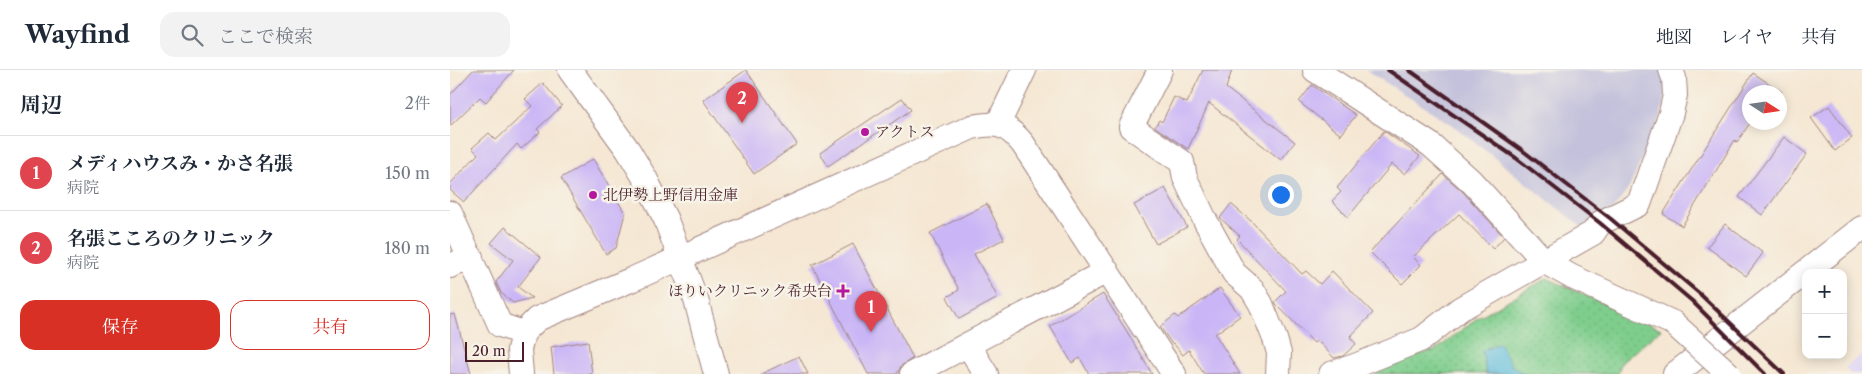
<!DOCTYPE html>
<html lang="ja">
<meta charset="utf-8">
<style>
body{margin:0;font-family:"Libre Caslon Text","Noto Serif JP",serif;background:#f2f2f3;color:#1f2937}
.controls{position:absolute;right:15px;bottom:15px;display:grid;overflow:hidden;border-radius:10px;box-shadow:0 2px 12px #0003}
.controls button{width:45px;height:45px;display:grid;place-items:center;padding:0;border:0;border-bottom:1px solid #e0e1e3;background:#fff;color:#1f2937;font:25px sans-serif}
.compass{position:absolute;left:1292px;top:15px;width:45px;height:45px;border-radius:50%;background:#fff;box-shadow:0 2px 12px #0003;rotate:102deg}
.scale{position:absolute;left:15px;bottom:12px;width:59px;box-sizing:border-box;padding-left:5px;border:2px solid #4a1f2b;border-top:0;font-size:14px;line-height:18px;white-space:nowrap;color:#4a1f2b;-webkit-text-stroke:4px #f7f3e8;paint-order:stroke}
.you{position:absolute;left:830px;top:124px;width:18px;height:18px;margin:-12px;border:4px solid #fff;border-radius:50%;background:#1a73e8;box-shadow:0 0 0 8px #1a73e833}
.badge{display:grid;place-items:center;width:32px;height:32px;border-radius:50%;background:#d93025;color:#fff;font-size:16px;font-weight:700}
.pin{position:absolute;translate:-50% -41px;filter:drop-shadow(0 1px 2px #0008)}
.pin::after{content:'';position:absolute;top:26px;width:18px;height:15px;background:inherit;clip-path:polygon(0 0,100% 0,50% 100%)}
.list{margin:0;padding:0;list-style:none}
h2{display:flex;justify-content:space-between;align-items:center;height:65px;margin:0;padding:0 20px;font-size:21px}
h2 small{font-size:16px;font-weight:400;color:#747a83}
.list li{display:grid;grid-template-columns:32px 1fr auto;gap:15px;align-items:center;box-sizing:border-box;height:75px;padding:0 20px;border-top:1px solid #e0e1e3}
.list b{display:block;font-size:19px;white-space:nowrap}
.list p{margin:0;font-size:16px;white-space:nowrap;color:#747a83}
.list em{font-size:16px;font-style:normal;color:#747a83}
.actions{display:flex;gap:10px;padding:15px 20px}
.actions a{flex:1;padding:11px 0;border:1px solid #d93025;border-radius:15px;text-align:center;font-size:18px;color:#d93025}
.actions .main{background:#d93025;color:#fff}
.icon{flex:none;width:28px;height:28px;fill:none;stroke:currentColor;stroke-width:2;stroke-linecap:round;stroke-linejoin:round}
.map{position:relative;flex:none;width:1412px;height:304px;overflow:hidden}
header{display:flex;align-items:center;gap:30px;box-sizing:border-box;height:70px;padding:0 25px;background:#fff;border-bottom:1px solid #e0e1e3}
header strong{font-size:24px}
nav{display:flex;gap:28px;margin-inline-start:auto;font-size:18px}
.search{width:350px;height:45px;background:#f2f2f3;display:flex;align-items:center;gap:12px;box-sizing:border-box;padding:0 18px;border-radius:15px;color:#747a83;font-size:19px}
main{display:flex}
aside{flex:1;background:#fff}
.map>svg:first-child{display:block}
.built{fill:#dfd5f5}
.industrial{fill:#c3c1db}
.park{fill:url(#park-dots);stroke:#64765c}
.water{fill:#5fbddd;stroke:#546e84}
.building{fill:#cab6f6}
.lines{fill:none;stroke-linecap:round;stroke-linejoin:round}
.minor-casing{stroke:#a0837f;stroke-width:26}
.minor{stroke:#fff;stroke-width:24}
.rail{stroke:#4a1f2b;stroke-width:4}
.minor-bridge-casing{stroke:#a0837f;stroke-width:26;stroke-linecap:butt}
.minor-bridge{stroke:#fff;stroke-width:24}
.poi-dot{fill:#b5179e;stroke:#f7f3e8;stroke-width:2}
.labels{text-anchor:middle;stroke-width:5;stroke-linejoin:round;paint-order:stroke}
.poi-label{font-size:15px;fill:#4a1f2b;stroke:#f7f3e8;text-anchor:start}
</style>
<header>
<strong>Wayfind</strong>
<div class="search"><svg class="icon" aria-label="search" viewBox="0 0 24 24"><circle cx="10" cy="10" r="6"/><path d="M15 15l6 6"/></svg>ここで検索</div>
<nav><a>地図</a><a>レイヤ</a><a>共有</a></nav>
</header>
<main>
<aside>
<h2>周辺<small>2件</small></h2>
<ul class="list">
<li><span class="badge" style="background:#e0444e">1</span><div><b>メディハウスみ・かさ名張</b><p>病院</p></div><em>150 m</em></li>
<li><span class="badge" style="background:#e0444e">2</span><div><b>名張こころのクリニック</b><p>病院</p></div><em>180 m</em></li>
</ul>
<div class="actions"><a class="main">保存</a><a>共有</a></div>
</aside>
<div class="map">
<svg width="1412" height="304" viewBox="0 0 1412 304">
<defs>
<pattern id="park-dots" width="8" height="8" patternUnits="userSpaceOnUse" patternTransform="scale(1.25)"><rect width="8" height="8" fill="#7fce8d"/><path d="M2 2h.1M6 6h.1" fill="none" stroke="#6fb07a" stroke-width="1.8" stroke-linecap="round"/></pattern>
</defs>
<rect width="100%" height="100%" fill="#f7f3e8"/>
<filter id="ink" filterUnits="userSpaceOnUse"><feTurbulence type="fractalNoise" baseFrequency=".02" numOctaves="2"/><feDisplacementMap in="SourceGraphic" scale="10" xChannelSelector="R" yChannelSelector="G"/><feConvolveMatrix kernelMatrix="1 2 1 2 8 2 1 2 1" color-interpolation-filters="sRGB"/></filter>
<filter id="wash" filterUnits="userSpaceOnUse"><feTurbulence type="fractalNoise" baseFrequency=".0096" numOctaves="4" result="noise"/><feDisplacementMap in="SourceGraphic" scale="20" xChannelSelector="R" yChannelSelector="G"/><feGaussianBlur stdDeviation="1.12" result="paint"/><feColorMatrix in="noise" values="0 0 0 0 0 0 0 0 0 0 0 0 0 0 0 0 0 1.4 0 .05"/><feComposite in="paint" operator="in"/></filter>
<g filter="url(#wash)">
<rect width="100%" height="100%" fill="#f5e7d3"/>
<!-- built -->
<polygon class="built" points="1412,284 1412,304 1401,304 1395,298"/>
<!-- industrial -->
<polygon class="industrial" points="916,0 1215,0 1218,7 1211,46 1179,118 1164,138 1134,159 1003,55"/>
<!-- park -->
<polygon class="park" points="1097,208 1211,259 1171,293 1168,304 925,304 927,296 986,280 1027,248"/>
<!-- water -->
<polygon class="water" points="1049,273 1062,296 1074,304 1036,304 1032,281"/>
<g id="blocks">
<!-- building -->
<g class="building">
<polygon points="23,0 64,0 36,32 30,27 0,56 0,25"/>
<polygon points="296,0 347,74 304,104 253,30"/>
<polygon points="753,0 782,0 776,18 845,72 831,90 759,33 738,79 705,57 709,50 712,52 724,27 737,33"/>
<polygon points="1303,3 1332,22 1300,22 1300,53 1287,72 1285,70 1232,156 1213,144"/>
<polygon points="93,13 112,36 87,59 90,62 71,79 67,74 14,132 0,120 0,114 28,84 22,78 39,63 46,70 82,36 75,29"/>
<polygon points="862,15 906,45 891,65 849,32"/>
<polygon points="452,28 461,40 378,96 370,83"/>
<polygon points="1379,36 1402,68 1385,81 1361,48"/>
<polygon points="934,61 970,86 955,104 942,94 898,147 882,131 891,122 887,118"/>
<polygon points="1334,67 1357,84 1312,145 1289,127"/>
<polygon points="143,89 175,143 166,178 156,184 111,108"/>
<polygon points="993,104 1012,121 1054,167 1043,179 1009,144 963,187 971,195 952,214 920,182"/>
<polygon points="715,118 737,157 706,174 684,135"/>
<polygon points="537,134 554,169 524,184 548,228 509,249 497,227 509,220 480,163"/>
<polygon points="781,134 801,151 852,204 856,201 870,214 882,201 923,243 900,267 906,274 893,286 884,288 867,270 864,273 826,234 825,232 836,221 787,169 790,166 770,148"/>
<polygon points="1275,154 1313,183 1296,206 1257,177"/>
<polygon points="55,157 91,187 68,217 82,228 63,233 51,223 46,212 63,190 41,173"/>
<polygon points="403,174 463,288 451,296 447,304 418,304 362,195"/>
<polygon points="770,218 790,246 765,264 790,304 754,304 739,280 733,285 723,273 722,274 710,257 725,245 728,248"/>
<polygon points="653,224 676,260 702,304 639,304 630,288 622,293 600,256"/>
<polygon points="5,244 21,304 0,304 0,245"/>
<polygon points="138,271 142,304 104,304 101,277"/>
<polygon points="349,286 358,304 311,304"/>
</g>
</g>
</g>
<g filter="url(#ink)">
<use href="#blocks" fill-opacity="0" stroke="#a0837f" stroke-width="1"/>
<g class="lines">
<!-- minor casing -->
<g class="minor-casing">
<g id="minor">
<polyline points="120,0 178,80 196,110 216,150 246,230 266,304"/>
<polyline points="710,0 681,57 732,92 735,108 755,150 784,203 802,219 811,234 825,269 829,283 828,304"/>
<polyline points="865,0 981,75 1021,111 1095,192 1122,207 1223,253"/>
<polyline points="548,54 574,0"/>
<polyline points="0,143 50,255 73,263"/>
<polyline points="0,196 21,187"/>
<polyline points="518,275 536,304"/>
<path d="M71 304 69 280 73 263 87 249 183 209 522 57C547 52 556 53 573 74L724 304"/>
<polyline points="462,304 657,201"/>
<polyline points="881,304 905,296 972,269 1010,239 1143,163 1150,153 1189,134 1221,43 1225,25 1224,8 1221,0"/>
<polyline points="1225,304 1412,158"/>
</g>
</g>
<!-- minor -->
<use href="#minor" class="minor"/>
<!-- rail -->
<g class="rail">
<polyline points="938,0 1066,88 1150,153 1242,231 1315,304"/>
<polyline points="959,0 1072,80 1161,149 1250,224 1334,304"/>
</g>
<!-- minor-bridge casing -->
<g class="minor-bridge-casing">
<polyline id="minor-bridge" points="1223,253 1279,304"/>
</g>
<!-- minor-bridge -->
<use href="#minor-bridge" class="minor-bridge"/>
</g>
</g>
<!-- markers -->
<g class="poi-dot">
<circle cx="415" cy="62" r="5"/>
<circle cx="143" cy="125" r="5"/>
<path d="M390.5 213.5h5v5h5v5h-5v5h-5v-5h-5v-5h5z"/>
</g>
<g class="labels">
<!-- poi labels -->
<g class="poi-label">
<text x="425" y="67">アクトス</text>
<text x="153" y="130">北伊勢上野信用金庫</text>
<text x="382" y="226" text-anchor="end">ほりいクリニック希央台</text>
</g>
</g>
</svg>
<div class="controls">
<button>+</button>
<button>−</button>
</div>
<svg class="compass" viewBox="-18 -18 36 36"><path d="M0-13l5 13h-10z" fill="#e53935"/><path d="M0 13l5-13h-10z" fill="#747a83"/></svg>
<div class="scale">20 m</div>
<div class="you"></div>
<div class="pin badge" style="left:421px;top:262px;background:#e0444e">1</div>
<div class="pin badge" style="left:292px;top:53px;background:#e0444e">2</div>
</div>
</main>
